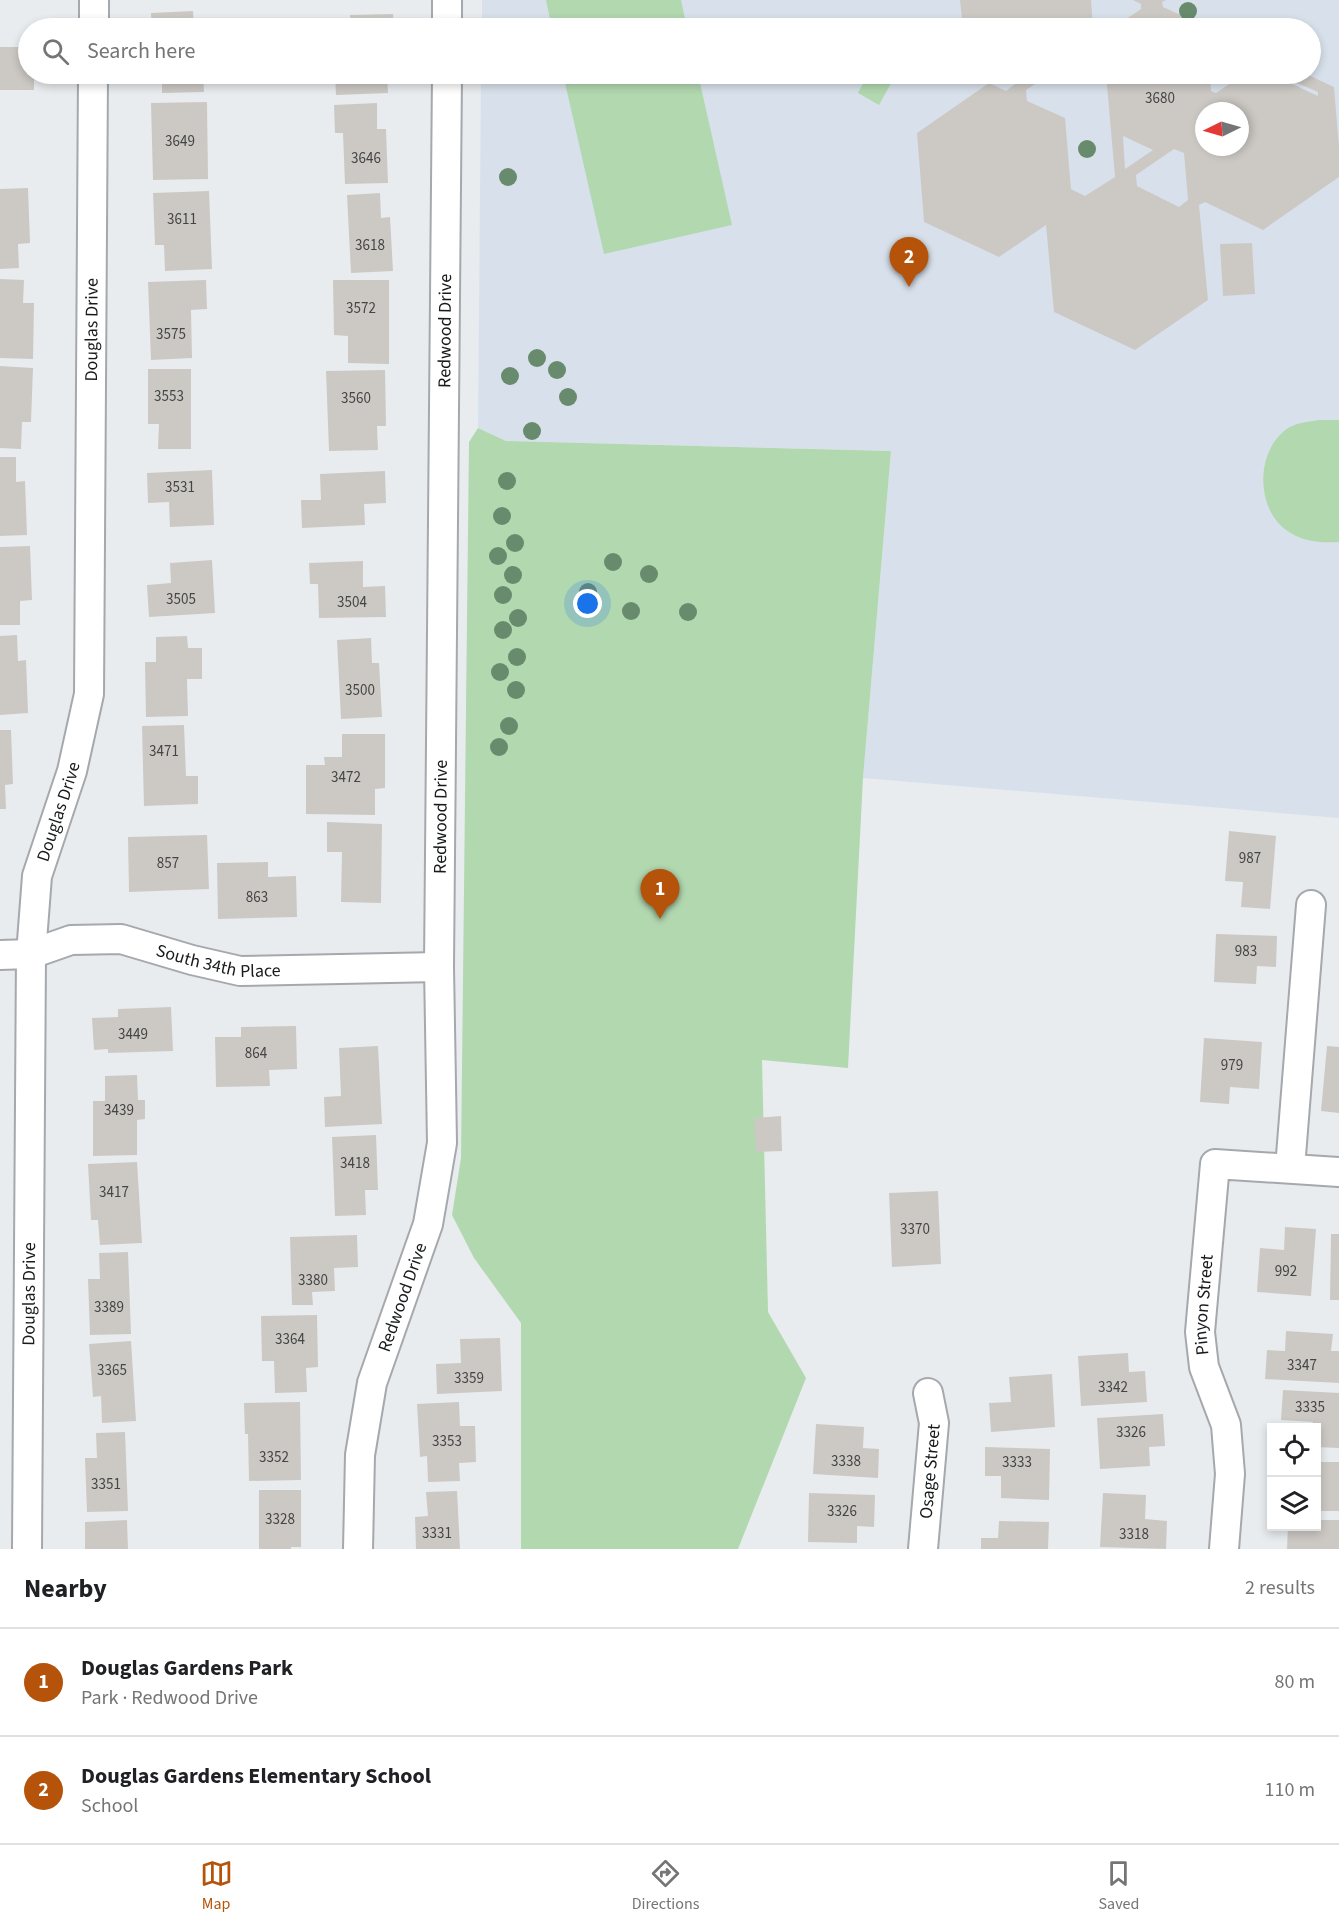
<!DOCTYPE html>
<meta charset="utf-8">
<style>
body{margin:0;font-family:"Source Sans 3",sans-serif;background:#f2f2f2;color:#202124}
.controls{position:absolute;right:18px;bottom:18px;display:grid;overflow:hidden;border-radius:0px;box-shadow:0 3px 9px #0003}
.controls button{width:54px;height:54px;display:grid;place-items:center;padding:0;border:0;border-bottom:2px solid #e0e0e0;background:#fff;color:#202124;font:30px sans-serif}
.compass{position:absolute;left:1195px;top:102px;width:54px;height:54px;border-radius:50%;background:#fff;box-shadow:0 3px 9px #0003;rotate:265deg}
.you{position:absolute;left:588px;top:604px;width:21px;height:21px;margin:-15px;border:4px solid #fff;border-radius:50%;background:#1a73e8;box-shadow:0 0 0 9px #1a73e833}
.badge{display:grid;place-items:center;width:39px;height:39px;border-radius:50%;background:#b45309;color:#fff;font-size:20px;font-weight:700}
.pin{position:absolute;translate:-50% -50px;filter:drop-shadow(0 2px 3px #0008)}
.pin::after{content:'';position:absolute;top:32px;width:21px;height:18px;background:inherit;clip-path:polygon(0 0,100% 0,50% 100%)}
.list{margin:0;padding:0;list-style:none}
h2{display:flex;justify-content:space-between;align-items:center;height:78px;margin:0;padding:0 24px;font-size:26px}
h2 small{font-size:20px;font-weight:400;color:#757577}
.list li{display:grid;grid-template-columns:39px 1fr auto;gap:18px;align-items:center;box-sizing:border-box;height:108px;padding:0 24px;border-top:2px solid #e0e0e0}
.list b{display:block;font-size:22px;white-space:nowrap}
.list p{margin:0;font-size:20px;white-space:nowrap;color:#757577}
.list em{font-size:20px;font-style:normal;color:#757577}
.icon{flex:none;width:33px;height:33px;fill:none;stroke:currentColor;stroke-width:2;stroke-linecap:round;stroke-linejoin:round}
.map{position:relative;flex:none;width:1339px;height:1549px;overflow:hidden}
.search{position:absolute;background:#fff;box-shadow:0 3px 9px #0003;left:18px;right:18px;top:18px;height:66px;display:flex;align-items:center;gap:15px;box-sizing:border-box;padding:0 21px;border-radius:33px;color:#757577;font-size:22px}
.sheet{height:294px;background:#fff}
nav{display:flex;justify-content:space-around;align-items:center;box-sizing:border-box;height:84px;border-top:2px solid #e0e0e0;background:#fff;font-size:16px;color:#757577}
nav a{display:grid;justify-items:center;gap:3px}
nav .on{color:#b45309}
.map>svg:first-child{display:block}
.built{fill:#d8e1eb;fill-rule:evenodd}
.green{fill:#b2d8b0}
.building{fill:#ccc9c5;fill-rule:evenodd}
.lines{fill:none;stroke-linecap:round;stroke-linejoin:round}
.minor-casing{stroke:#a5a8ac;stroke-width:32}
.minor{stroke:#fff;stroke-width:28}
.tree{fill:#688b6e}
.labels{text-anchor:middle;stroke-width:4.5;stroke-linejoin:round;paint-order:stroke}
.number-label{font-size:15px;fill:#444545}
.street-label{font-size:18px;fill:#17191a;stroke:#fff}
</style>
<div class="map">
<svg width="1339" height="1549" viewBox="0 0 1339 1549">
<rect width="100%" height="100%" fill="#e8ecef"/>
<!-- built -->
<path class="built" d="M482 0H1339V818L863 778 891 451 506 441 478 428 481 74H1310V28H482ZM1204 111H1240V147H1204Z"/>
<!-- green -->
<g class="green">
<polygon points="546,0 681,0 687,28 552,28"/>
<polygon points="563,74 698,74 732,225 604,254"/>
<polygon points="868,74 896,74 879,105 858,93"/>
<path d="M1319 420H1339V542C1320 543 1302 542 1286 530 1256 508 1256 454 1284 431 1293 423 1307 422 1319 420Z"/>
<polygon points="478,428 506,441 891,451 863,778 848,1068 762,1060 768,1312 806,1378 738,1549 521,1549 521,1323 474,1258 452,1215 461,1158 469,442"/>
</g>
<!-- building -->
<g class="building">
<polygon points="960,0 1091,0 1093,28 963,28"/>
<polygon points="1133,0 1166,0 1162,2 1163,7 1210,28 1182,28 1161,20 1144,21 1133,28 1113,28 1141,9 1141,4"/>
<polygon points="193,11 194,28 152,28 151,13"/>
<polygon points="393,14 394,28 351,28 350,15"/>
<polygon points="0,47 28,47 28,74 34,74 34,90 0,90"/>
<polygon points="162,74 203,74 204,92 162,93"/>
<polygon points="335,74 387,74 388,93 336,95"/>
<path d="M1028 74H1050L1026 90 1027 101 1065 118 1071 189 1085 196 1115 177 1106 74H1210L1211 91 1216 93 1244 74H1306L1334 87 1339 147V177L1263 230 1205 202 1199 205 1208 300 1135 350 1054 312 1046 225 999 257 924 222 917 133 989 83 1006 91ZM1290 80 1318 92V96L1288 82ZM1204 111H1240V147H1204ZM1123 136 1153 150 1125 169ZM1174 149 1184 153 1188 200 1179 207 1137 186 1136 175Z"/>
<polygon points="207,102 208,179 153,180 151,103"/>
<polygon points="377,103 377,129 386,129 388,183 345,184 343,133 335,133 334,105"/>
<polygon points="28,188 30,243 18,244 19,268 0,269 0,189"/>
<polygon points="209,191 212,269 165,271 164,245 155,245 153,193"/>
<polygon points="380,193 381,218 390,217 393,271 351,273 347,195"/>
<polygon points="1252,243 1255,294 1223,296 1220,244"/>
<polygon points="0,279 24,280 23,303 34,303 33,359 0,358"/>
<polygon points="206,280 207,309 191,310 192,358 151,360 148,282"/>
<polygon points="333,280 389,280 389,364 348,363 348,336 334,335"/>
<polygon points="0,366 33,368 31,422 22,422 21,449 0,448"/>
<polygon points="148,369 191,369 191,449 158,449 159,424 148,424"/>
<polygon points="385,370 386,426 377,426 378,450 329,451 326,371"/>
<polygon points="0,457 16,457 16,482 25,481 27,535 0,536"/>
<polygon points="212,470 214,525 170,527 169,502 148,503 147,473"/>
<polygon points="385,471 386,503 364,504 365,525 302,528 301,500 321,500 320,474"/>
<polygon points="30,546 32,600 20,601 20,625 0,625 0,547"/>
<polygon points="212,560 215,613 149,617 147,585 171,583 170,563"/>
<polygon points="363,561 363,587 385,586 386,617 319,618 318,584 310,584 309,563"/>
<polygon points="17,635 18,661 26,660 28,713 0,715 0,636"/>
<polygon points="187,636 188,648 202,648 202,679 187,679 188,716 146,717 145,662 156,662 156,637"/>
<polygon points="371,638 372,663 379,663 382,717 341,719 337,640"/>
<polygon points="184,725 186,776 198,776 198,804 144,806 142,726"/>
<polygon points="0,730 11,730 13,784 5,785 6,809 0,809"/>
<polygon points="342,734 385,734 385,788 375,789 375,815 306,814 306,765 325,765 324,757 342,757"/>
<polygon points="327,822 382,824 381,903 341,902 342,852 327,852"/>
<polygon points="1229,831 1276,836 1270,909 1241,907 1243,882 1225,881"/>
<polygon points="207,835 209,889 129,892 128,837"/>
<polygon points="268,862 268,877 296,876 297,917 218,919 217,863"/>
<polygon points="1216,934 1277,936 1276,967 1257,966 1256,984 1214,982"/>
<polygon points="171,1007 173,1051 108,1053 108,1049 94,1050 92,1018 118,1017 118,1009"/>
<polygon points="296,1026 297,1069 269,1070 270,1086 216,1087 215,1037 241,1037 241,1027"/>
<polygon points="1204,1038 1262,1042 1259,1089 1230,1087 1229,1104 1200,1102"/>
<polygon points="378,1046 382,1124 325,1127 324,1097 341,1096 339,1048"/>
<polygon points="1327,1046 1339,1047 1339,1113 1321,1111"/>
<polygon points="137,1075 138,1100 145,1100 145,1119 137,1120 137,1155 93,1156 93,1101 105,1101 105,1076"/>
<polygon points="781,1116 782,1151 756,1152 754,1118"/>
<polygon points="376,1135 378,1190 365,1190 366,1215 335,1216 332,1137"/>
<polygon points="137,1162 142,1243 100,1245 98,1220 91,1220 88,1164"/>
<polygon points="938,1191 941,1264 892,1267 889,1193"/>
<polygon points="1285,1227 1316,1229 1311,1296 1257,1292 1260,1248 1284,1250"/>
<polygon points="1331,1234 1339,1234 1339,1300 1330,1300"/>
<polygon points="357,1235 358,1267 334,1268 335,1291 312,1292 313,1305 292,1305 290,1237"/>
<polygon points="128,1252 131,1334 90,1335 88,1279 100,1279 99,1253"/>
<polygon points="317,1315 318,1367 306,1368 307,1392 275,1393 274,1361 262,1361 261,1316"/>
<polygon points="1286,1331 1333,1334 1331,1351 1339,1351 1339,1383 1265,1379 1267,1350 1285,1351"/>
<polygon points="500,1338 502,1391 437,1394 436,1364 461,1363 460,1339"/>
<polygon points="131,1341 136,1421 102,1423 101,1396 93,1397 89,1344"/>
<polygon points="1128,1353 1129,1372 1145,1371 1147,1402 1081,1406 1078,1356"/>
<polygon points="1052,1374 1055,1427 991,1432 989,1403 1011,1402 1009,1377"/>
<polygon points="1283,1390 1339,1393 1339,1448 1316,1447 1316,1428 1312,1428 1313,1422 1281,1420"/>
<polygon points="300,1402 301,1480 249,1481 248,1434 245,1434 244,1403"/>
<polygon points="459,1402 460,1426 475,1426 476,1462 459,1463 460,1481 428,1482 427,1456 420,1457 417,1404"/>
<polygon points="1163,1414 1165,1446 1149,1447 1150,1466 1100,1469 1097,1418"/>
<polygon points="816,1424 864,1427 863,1448 879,1449 878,1478 813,1474"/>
<polygon points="125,1432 128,1511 87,1512 85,1458 97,1458 96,1433"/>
<polygon points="985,1447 1050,1449 1049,1500 1001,1498 1001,1476 985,1476"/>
<rect x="1316" y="1462" width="23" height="49"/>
<polygon points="259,1490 301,1490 301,1547 291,1547 291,1549 259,1549"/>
<polygon points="457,1491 460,1549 416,1549 415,1517 428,1516 426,1492"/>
<polygon points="809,1493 875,1495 874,1527 857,1526 857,1543 808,1542"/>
<polygon points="1103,1493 1146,1495 1145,1519 1167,1521 1166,1549 1100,1547"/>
<polygon points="127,1520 128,1549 85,1549 85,1522"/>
<polygon points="1316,1520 1339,1520 1339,1549 1287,1549 1288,1526 1316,1526"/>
<polygon points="999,1521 1049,1522 1048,1549 981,1549 981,1538 998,1538"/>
</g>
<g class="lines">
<!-- minor casing -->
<g class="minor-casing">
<g id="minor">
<polyline points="94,28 94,0"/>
<polyline points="447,28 447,0"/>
<path id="s1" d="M0 955 31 954 71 940 121 939 192 960 240 971 439 967"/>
<polyline points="1290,1168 1311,905"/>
<path id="s2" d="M27 1549 31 954 37 876 72 771 89 694 93 74"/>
<path id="s3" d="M358 1549 360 1455 372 1383 428 1224 442 1143 439 967 447 74"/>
<path id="s4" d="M923 1549 934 1423 928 1393"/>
<path id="s5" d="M1224 1549 1230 1474 1226 1425 1204 1367 1200 1332 1215 1164 1339 1172"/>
</g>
</g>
<!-- minor -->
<use href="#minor" class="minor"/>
</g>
<!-- trees -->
<g class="tree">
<circle cx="1188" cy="11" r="9"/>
<circle cx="1087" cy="149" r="9"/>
<circle cx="508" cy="177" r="9"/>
<circle cx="537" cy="358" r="9"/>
<circle cx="557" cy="370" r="9"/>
<circle cx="510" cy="376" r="9"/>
<circle cx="568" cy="397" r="9"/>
<circle cx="532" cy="431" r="9"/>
<circle cx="507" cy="481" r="9"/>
<circle cx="502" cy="516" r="9"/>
<circle cx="515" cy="543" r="9"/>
<circle cx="498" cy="556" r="9"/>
<circle cx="613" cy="562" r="9"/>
<circle cx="649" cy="574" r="9"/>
<circle cx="513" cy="575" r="9"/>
<circle cx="588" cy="592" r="9"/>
<circle cx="503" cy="595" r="9"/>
<circle cx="631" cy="611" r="9"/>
<circle cx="688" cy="612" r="9"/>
<circle cx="518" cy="618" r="9"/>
<circle cx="503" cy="630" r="9"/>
<circle cx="517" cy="657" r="9"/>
<circle cx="500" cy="672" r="9"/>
<circle cx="516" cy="690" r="9"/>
<circle cx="509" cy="726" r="9"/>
<circle cx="499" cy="747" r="9"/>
</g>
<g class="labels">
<!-- number labels -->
<g class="number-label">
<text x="1160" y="103">3680</text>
<text x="180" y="146">3649</text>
<text x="366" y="163">3646</text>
<text x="182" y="224">3611</text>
<text x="370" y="250">3618</text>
<text x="361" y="313">3572</text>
<text x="171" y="339">3575</text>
<text x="169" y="401">3553</text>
<text x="356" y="403">3560</text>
<text x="180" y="492">3531</text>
<text x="181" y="604">3505</text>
<text x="352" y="607">3504</text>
<text x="360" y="695">3500</text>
<text x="164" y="756">3471</text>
<text x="346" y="782">3472</text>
<text x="1250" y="863">987</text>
<text x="168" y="868">857</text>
<text x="257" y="902">863</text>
<text x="1246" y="956">983</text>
<text x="133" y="1039">3449</text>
<text x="256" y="1058">864</text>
<text x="1232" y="1070">979</text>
<text x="119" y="1115">3439</text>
<text x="355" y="1168">3418</text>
<text x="114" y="1197">3417</text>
<text x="915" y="1234">3370</text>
<text x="1286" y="1276">992</text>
<text x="313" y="1285">3380</text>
<text x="109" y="1312">3389</text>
<text x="290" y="1344">3364</text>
<text x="1302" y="1370">3347</text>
<text x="112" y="1375">3365</text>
<text x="469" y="1383">3359</text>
<text x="1113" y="1392">3342</text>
<text x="1310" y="1412">3335</text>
<text x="1131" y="1437">3326</text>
<text x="447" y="1446">3353</text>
<text x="274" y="1462">3352</text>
<text x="846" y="1466">3338</text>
<text x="1017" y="1467">3333</text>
<text x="106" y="1489">3351</text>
<text x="842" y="1516">3326</text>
<text x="280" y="1524">3328</text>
<text x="437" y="1538">3331</text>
<text x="1134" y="1539">3318</text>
</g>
<!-- street labels -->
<g class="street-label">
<text dy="6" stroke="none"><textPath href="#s2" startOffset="1227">Douglas Drive</textPath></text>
<text dy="6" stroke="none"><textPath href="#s3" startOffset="1230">Redwood Drive</textPath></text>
<text dy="6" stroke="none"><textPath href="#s2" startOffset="741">Douglas Drive</textPath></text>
<text dy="6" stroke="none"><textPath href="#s3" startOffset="744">Redwood Drive</textPath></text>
<text dy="6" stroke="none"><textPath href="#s1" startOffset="224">South 34th Place</textPath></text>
<text dy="6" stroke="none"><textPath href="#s2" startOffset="255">Douglas Drive</textPath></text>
<text dy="6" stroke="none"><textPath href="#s3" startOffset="258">Redwood Drive</textPath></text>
<text dy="6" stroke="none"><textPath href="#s5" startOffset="249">Pinyon Street</textPath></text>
<text dy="6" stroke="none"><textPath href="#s4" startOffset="78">Osage Street</textPath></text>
</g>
</g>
</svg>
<div class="controls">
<button><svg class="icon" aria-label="locate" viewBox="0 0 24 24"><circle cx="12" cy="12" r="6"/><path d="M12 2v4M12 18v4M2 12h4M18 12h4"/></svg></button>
<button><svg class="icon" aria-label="layers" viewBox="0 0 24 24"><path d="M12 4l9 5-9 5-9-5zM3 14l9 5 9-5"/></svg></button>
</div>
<svg class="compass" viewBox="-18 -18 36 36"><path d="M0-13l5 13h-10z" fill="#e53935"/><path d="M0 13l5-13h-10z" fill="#757577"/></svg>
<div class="you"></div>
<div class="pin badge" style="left:660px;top:919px">1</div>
<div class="pin badge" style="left:909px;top:287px">2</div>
<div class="search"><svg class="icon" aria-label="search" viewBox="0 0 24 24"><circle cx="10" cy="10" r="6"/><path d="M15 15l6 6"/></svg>Search here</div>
</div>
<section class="sheet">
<h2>Nearby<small>2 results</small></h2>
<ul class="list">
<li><span class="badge">1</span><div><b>Douglas Gardens Park</b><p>Park · Redwood Drive</p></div><em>80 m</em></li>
<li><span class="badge">2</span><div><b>Douglas Gardens Elementary School</b><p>School</p></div><em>110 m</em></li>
</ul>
</section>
<nav>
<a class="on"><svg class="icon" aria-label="map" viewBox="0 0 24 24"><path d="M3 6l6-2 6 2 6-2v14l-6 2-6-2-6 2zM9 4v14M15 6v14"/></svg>Map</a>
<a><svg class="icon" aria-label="directions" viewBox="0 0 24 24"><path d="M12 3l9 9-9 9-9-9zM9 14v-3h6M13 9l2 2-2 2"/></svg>Directions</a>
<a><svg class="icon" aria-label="saved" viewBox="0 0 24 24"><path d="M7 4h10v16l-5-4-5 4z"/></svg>Saved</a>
</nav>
